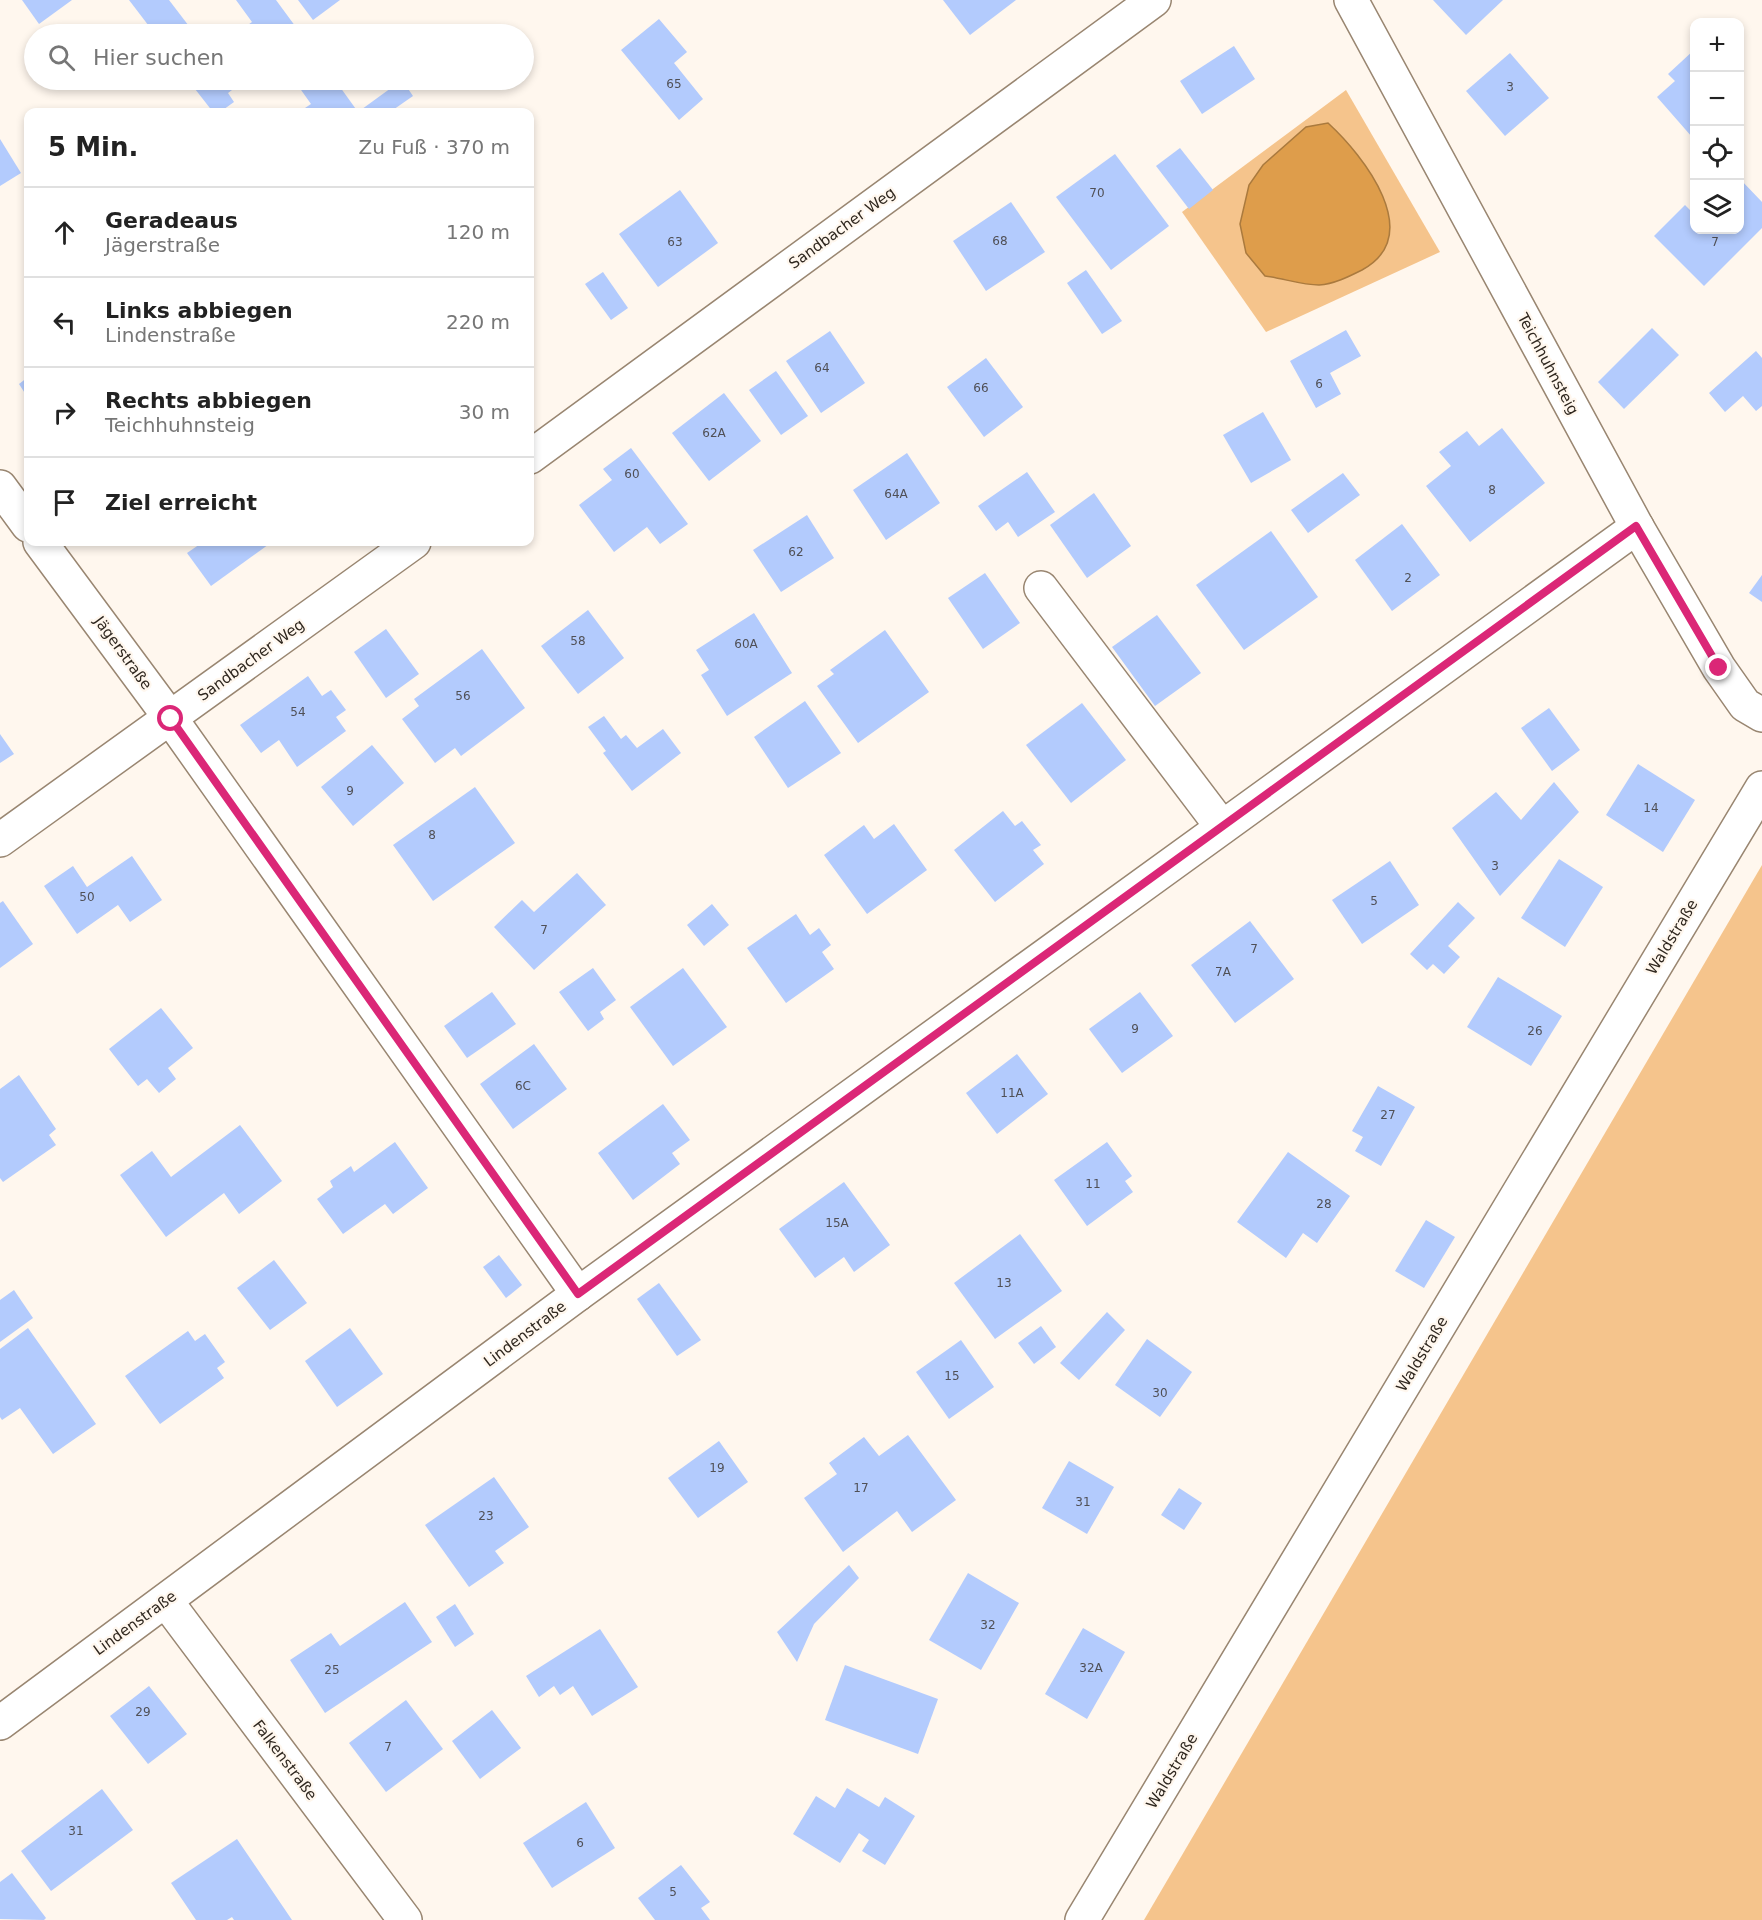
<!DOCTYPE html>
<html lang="de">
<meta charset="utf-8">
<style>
body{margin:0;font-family:"DejaVu Sans",sans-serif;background:#f6f6f6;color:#222}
.controls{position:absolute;right:18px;top:18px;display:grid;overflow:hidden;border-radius:12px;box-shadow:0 3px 9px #0003}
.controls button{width:54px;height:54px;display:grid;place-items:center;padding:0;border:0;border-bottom:2px solid #e0e0e0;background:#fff;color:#222;font:30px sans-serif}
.stop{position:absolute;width:18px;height:18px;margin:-14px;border:4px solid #db2777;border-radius:50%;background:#fff}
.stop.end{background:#db2777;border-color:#fff;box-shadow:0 2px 6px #0008}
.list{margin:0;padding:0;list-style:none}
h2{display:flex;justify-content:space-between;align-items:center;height:78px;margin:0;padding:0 24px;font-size:26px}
h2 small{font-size:20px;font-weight:400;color:#767676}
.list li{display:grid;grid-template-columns:39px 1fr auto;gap:18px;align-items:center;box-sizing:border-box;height:90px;padding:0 24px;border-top:2px solid #e0e0e0}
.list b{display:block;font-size:22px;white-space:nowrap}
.list p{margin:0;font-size:20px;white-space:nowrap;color:#767676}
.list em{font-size:20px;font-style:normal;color:#767676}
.icon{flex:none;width:33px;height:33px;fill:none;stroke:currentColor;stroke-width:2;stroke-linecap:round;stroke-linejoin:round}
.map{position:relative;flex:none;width:1762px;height:1920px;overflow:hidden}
.search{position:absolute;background:#fff;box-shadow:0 3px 9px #0003;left:24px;top:24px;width:510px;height:66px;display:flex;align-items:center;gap:15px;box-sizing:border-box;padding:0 21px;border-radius:33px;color:#767676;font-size:22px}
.panel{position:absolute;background:#fff;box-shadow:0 3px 9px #0003;left:24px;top:108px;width:510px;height:438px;border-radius:12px}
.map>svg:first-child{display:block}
.green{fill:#f5c48c}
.water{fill:#de9d4b;stroke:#aa7a3e;stroke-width:1.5}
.building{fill:#b3cbfd}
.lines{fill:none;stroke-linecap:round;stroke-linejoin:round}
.minor-casing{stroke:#998671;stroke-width:36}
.minor{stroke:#fff;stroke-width:33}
.route{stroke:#db2777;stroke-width:8}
.labels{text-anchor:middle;stroke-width:4.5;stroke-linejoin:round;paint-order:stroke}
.number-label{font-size:12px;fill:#505056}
.street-label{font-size:15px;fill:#2f271f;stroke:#fff7ee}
</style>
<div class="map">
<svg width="1762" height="1920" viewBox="0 0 1762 1920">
<rect width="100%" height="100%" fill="#fff7ee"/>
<!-- green -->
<g class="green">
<polygon points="1346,90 1440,252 1266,332 1182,212"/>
<polygon points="1762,865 1762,1920 1144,1920"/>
</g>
<!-- water -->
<path class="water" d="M1328 123C1364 156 1426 235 1362 270 1348 277 1334 284 1319 285 1302 285 1282 278 1265 276L1246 253 1240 224 1249 185 1263 165 1306 127Z"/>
<!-- building -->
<g class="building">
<polygon points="22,0 72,0 39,24"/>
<polygon points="129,0 169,0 195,34 155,34"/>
<polygon points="236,0 276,0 301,34 251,34 245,27 252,22"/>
<polygon points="298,0 340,0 313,20"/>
<polygon points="943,0 1016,0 970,35"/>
<polygon points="1433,0 1503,0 1466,35"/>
<polygon points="659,19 687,52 674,63 703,99 679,120 621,50"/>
<polygon points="1234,46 1255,79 1202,114 1180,81"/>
<polygon points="1694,50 1694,135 1692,137 1657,97 1675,81 1668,74"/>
<polygon points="1510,53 1549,98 1505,136 1466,91"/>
<polygon points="188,80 237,80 240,84 228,93 234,102 220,112 213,112"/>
<polygon points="294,80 335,80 358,112 402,80 413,96 390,112 299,112 311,104"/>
<polygon points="0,139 21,173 0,186"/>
<polygon points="1180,148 1213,190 1189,209 1156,166"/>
<polygon points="1115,154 1169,226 1111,270 1056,197"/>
<polygon points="1740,179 1762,202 1762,228 1704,286 1654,236 1685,205 1694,214 1694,230 1740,230"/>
<polygon points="680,190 718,243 658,287 619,234"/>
<polygon points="1011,202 1045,252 986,291 953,241"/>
<polygon points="1086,270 1122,321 1102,334 1067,283"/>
<polygon points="603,272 628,308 611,320 585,284"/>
<polygon points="1652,328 1679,355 1624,409 1598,382"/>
<polygon points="1346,330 1361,356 1330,373 1341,394 1316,408 1290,361"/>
<polygon points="830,331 865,383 821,413 786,361"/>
<polygon points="1756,351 1762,358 1762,406 1756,411 1743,396 1725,412 1709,393"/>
<polygon points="986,358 1023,407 984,437 947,387"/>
<polygon points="776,371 808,416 781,435 749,390"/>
<polygon points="28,377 28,398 19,384"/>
<polygon points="724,393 761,441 709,481 672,433"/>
<polygon points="1263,412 1291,460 1251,483 1223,435"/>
<polygon points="1502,428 1545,483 1470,542 1426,486 1451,466 1439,452 1467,431 1479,446"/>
<polygon points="631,448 688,524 660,544 647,527 614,552 579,505 612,480 603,469"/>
<polygon points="907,453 940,503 886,540 853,490"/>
<polygon points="1027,472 1055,512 1018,537 1008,522 996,531 978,506"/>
<polygon points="1343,473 1360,495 1308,533 1291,510"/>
<polygon points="1094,493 1131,546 1087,578 1050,525"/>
<polygon points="807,515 834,558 781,592 753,550"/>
<polygon points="1402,524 1440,575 1392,611 1355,560"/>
<polygon points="1271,531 1318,597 1244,650 1196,585"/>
<polygon points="203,542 272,542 211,586 187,553"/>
<polygon points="985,573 1020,623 983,649 948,598"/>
<polygon points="1762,575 1762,602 1749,593"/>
<polygon points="588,610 624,658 578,694 541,646"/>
<polygon points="754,613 792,673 727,716 701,675 709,670 696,650"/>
<polygon points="1157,615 1201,673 1155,706 1112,647"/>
<polygon points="386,629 419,674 386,698 354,652"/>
<polygon points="885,630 929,692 858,743 817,686 834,674 830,670"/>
<polygon points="482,649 525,708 461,756 455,748 435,763 402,719 419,706 414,699"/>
<polygon points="308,676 322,696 331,690 346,710 336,717 346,731 297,767 279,740 261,753 240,725"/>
<polygon points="805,701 841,753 788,788 754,737"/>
<polygon points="1082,703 1126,760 1071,803 1026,745"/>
<polygon points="1549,708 1580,750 1552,771 1521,728"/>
<polygon points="604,716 621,739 626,735 637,748 663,729 681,753 632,791 603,753 606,751 588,727"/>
<polygon points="0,734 14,754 0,763"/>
<polygon points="372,745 404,783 353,826 321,787"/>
<polygon points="1638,764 1695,800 1663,852 1606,815"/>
<polygon points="1554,782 1579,812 1500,896 1452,828 1496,792 1521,820"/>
<polygon points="475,787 515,843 433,901 393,845"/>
<polygon points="1003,811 1015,826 1022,821 1041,845 1033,850 1044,864 995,902 954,850"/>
<polygon points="894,824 927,870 867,914 824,855 864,825 874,839"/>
<polygon points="132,856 162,900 130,922 118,905 77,934 44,886 73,866 87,887"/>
<polygon points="1559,859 1603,887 1565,947 1521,918"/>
<polygon points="1390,861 1419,905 1362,944 1332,900"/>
<polygon points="577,873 606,905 534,970 494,927 522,900 534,912"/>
<polygon points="3,901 33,944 0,968 0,903"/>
<polygon points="1458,902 1475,918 1448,946 1460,957 1444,974 1433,964 1427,970 1410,954"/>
<polygon points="712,904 729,925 704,946 687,925"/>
<polygon points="796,914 810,935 819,928 831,945 822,952 834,969 786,1003 747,948"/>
<polygon points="1250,921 1294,979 1235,1023 1191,965"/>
<polygon points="593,968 616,1000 600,1012 604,1019 588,1031 559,992"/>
<polygon points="683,968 727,1027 673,1066 630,1007"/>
<polygon points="1498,977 1562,1016 1531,1066 1467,1027"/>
<polygon points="492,992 516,1024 467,1058 444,1026"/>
<polygon points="1140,992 1173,1036 1122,1073 1089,1029"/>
<polygon points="161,1008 193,1048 168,1068 176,1079 159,1093 147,1079 138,1086 109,1049"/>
<polygon points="534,1044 567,1089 513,1129 480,1084"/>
<polygon points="1017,1054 1048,1094 997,1134 966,1093"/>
<polygon points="19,1075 56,1129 49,1135 56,1145 3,1182 0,1178 0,1089"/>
<polygon points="1378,1086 1415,1107 1381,1166 1355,1151 1363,1137 1352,1131"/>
<polygon points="663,1104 690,1140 672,1153 680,1164 633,1200 598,1153"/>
<polygon points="240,1125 282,1181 239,1214 224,1193 166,1237 120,1175 152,1151 171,1177"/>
<polygon points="395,1142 428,1188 393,1214 385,1204 343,1234 317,1199 333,1187 330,1181 351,1166 354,1172"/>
<polygon points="1107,1142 1132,1176 1125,1181 1133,1192 1087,1226 1054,1180"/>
<polygon points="1288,1152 1350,1196 1317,1243 1303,1233 1286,1258 1237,1222"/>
<polygon points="844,1182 890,1245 854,1272 844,1257 815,1278 779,1229"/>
<polygon points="1426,1220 1455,1237 1424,1288 1395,1271"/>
<polygon points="1020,1234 1062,1291 995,1339 954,1283"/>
<polygon points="499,1255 522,1285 506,1298 483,1267"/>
<polygon points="274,1260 307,1303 270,1330 237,1288"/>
<polygon points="659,1283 701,1340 677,1356 637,1299"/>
<polygon points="14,1290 33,1318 0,1342 0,1300"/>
<polygon points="1107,1312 1125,1330 1079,1380 1060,1363"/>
<polygon points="1041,1326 1056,1347 1034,1364 1018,1343"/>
<polygon points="28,1328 96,1424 53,1454 20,1408 2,1420 0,1417 0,1349"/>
<polygon points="350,1328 383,1374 337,1407 305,1361"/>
<polygon points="188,1331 195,1341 205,1334 225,1362 217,1368 224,1378 160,1424 125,1376"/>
<polygon points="1147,1339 1192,1372 1160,1417 1115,1385"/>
<polygon points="961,1340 994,1387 949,1419 916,1372"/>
<polygon points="908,1435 956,1500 912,1532 897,1511 843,1552 804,1498 837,1474 829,1463 864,1437 879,1456"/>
<polygon points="719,1441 748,1482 698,1518 668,1478"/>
<polygon points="1069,1461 1114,1487 1087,1534 1042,1508"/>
<polygon points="494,1477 529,1527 495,1551 504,1563 469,1587 425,1525"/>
<polygon points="1179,1488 1202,1503 1184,1530 1161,1515"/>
<polygon points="849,1565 859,1578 814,1624 797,1662 777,1632"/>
<polygon points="968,1573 1019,1603 981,1670 929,1640"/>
<polygon points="405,1602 432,1642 325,1713 290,1660 331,1633 340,1646"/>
<polygon points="455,1604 474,1634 455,1647 436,1617"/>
<polygon points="1083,1628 1125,1652 1087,1719 1045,1694"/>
<polygon points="600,1629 638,1687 592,1716 573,1686 560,1695 554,1686 539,1697 526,1676"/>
<polygon points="845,1665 938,1699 918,1754 825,1720"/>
<polygon points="149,1686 187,1734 148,1764 110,1716"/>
<polygon points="406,1700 443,1749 386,1792 349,1743"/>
<polygon points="492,1710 521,1748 480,1779 452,1741"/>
<polygon points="847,1788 879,1807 885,1797 915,1816 885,1865 862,1851 869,1840 859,1833 840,1863 793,1834 816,1796 835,1808"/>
<polygon points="102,1789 133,1830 51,1891 21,1851"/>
<polygon points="586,1802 615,1848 552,1888 523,1843"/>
<polygon points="237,1839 292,1920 234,1920 232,1917 227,1920 196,1920 171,1883"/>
<polygon points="681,1865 710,1902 701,1908 710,1920 655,1920 638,1898"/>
<polygon points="12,1873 46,1918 44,1920 0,1919 0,1882"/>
</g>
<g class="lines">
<!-- minor casing -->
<g class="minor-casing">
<g id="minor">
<polyline points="1351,0 1637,527 1719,668 1745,705 1762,715"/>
<polyline points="530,457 1154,0"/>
<polyline points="0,487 28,525"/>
<polyline points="40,542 171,719 578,1294"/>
<polyline points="1041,588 1222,827"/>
<polyline points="0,840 414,542"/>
<polyline points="166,1601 405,1920"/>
<polyline points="0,1723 578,1294 1637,527"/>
<polyline points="1082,1920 1762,788"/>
</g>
</g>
<!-- minor -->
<use href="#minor" class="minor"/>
</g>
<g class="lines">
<!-- route -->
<polyline class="route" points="171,719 578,1294 1636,526 1719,668"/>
</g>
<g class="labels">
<!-- number labels -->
<g class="number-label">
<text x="674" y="88">65</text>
<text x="1510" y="91">3</text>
<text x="1097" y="197">70</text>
<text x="1000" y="245">68</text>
<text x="675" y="246">63</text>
<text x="1715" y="246">7</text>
<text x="822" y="372">64</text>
<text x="1319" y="388">6</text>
<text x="981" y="392">66</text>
<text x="714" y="437">62A</text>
<text x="632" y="478">60</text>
<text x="1492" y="494">8</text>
<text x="896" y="498">64A</text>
<text x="796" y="556">62</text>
<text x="1408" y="582">2</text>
<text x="578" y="645">58</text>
<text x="746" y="648">60A</text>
<text x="463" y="700">56</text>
<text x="298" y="716">54</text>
<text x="350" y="795">9</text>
<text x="1651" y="812">14</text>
<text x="432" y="839">8</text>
<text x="1495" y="870">3</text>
<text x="87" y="901">50</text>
<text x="1374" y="905">5</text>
<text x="544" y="934">7</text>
<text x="1254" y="953">7</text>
<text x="1223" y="976">7A</text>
<text x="1135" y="1033">9</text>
<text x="1535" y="1035">26</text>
<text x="523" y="1090">6C</text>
<text x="1012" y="1097">11A</text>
<text x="1388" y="1119">27</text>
<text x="1093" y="1188">11</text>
<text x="1324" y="1208">28</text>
<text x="837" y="1227">15A</text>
<text x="1004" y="1287">13</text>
<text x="952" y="1380">15</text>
<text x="1160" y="1397">30</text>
<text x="717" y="1472">19</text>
<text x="861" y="1492">17</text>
<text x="1083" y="1506">31</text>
<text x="486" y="1520">23</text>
<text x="988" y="1629">32</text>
<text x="1091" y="1672">32A</text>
<text x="332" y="1674">25</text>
<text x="143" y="1716">29</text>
<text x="388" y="1751">7</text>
<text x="76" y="1835">31</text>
<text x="580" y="1847">6</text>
<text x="673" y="1896">5</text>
</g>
<!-- street labels -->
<g class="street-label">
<text transform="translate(842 228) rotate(-36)" y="5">Sandbacher Weg</text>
<text transform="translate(1548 364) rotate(62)" y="5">Teichhuhnsteig</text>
<text transform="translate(123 653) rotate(54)" y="5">Jägerstraße</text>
<text transform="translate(251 660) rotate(-36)" y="5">Sandbacher Weg</text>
<text transform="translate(1672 937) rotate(-59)" y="5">Waldstraße</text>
<text transform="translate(525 1334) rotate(-37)" y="5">Lindenstraße</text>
<text transform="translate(1422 1354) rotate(-59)" y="5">Waldstraße</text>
<text transform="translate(135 1623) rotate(-36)" y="5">Lindenstraße</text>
<text transform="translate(285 1760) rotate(53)" y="5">Falkenstraße</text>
<text transform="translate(1172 1771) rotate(-59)" y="5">Waldstraße</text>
</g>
</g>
</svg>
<div class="controls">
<button>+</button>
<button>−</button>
<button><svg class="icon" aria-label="locate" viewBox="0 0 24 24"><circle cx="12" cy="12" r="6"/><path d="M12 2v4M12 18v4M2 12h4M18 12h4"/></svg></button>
<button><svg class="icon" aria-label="layers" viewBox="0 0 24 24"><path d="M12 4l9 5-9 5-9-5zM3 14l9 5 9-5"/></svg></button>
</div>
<div class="stop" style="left:171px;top:719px"></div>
<div class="stop end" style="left:1719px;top:668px"></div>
<div class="search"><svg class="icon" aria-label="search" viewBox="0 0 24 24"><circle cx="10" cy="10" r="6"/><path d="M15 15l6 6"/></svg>Hier suchen</div>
<section class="panel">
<h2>5 Min.<small>Zu Fuß · 370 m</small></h2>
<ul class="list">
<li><svg class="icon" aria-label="ahead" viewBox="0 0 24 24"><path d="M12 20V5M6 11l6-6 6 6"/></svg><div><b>Geradeaus</b><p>Jägerstraße</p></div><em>120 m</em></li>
<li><svg class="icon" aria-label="left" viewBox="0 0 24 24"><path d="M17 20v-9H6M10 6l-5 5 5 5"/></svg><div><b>Links abbiegen</b><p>Lindenstraße</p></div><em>220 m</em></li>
<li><svg class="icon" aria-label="right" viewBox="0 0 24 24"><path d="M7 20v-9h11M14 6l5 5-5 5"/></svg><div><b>Rechts abbiegen</b><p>Teichhuhnsteig</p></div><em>30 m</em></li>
<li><svg class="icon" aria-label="arrive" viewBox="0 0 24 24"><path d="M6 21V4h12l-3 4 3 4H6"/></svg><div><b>Ziel erreicht</b></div></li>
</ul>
</section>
</div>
